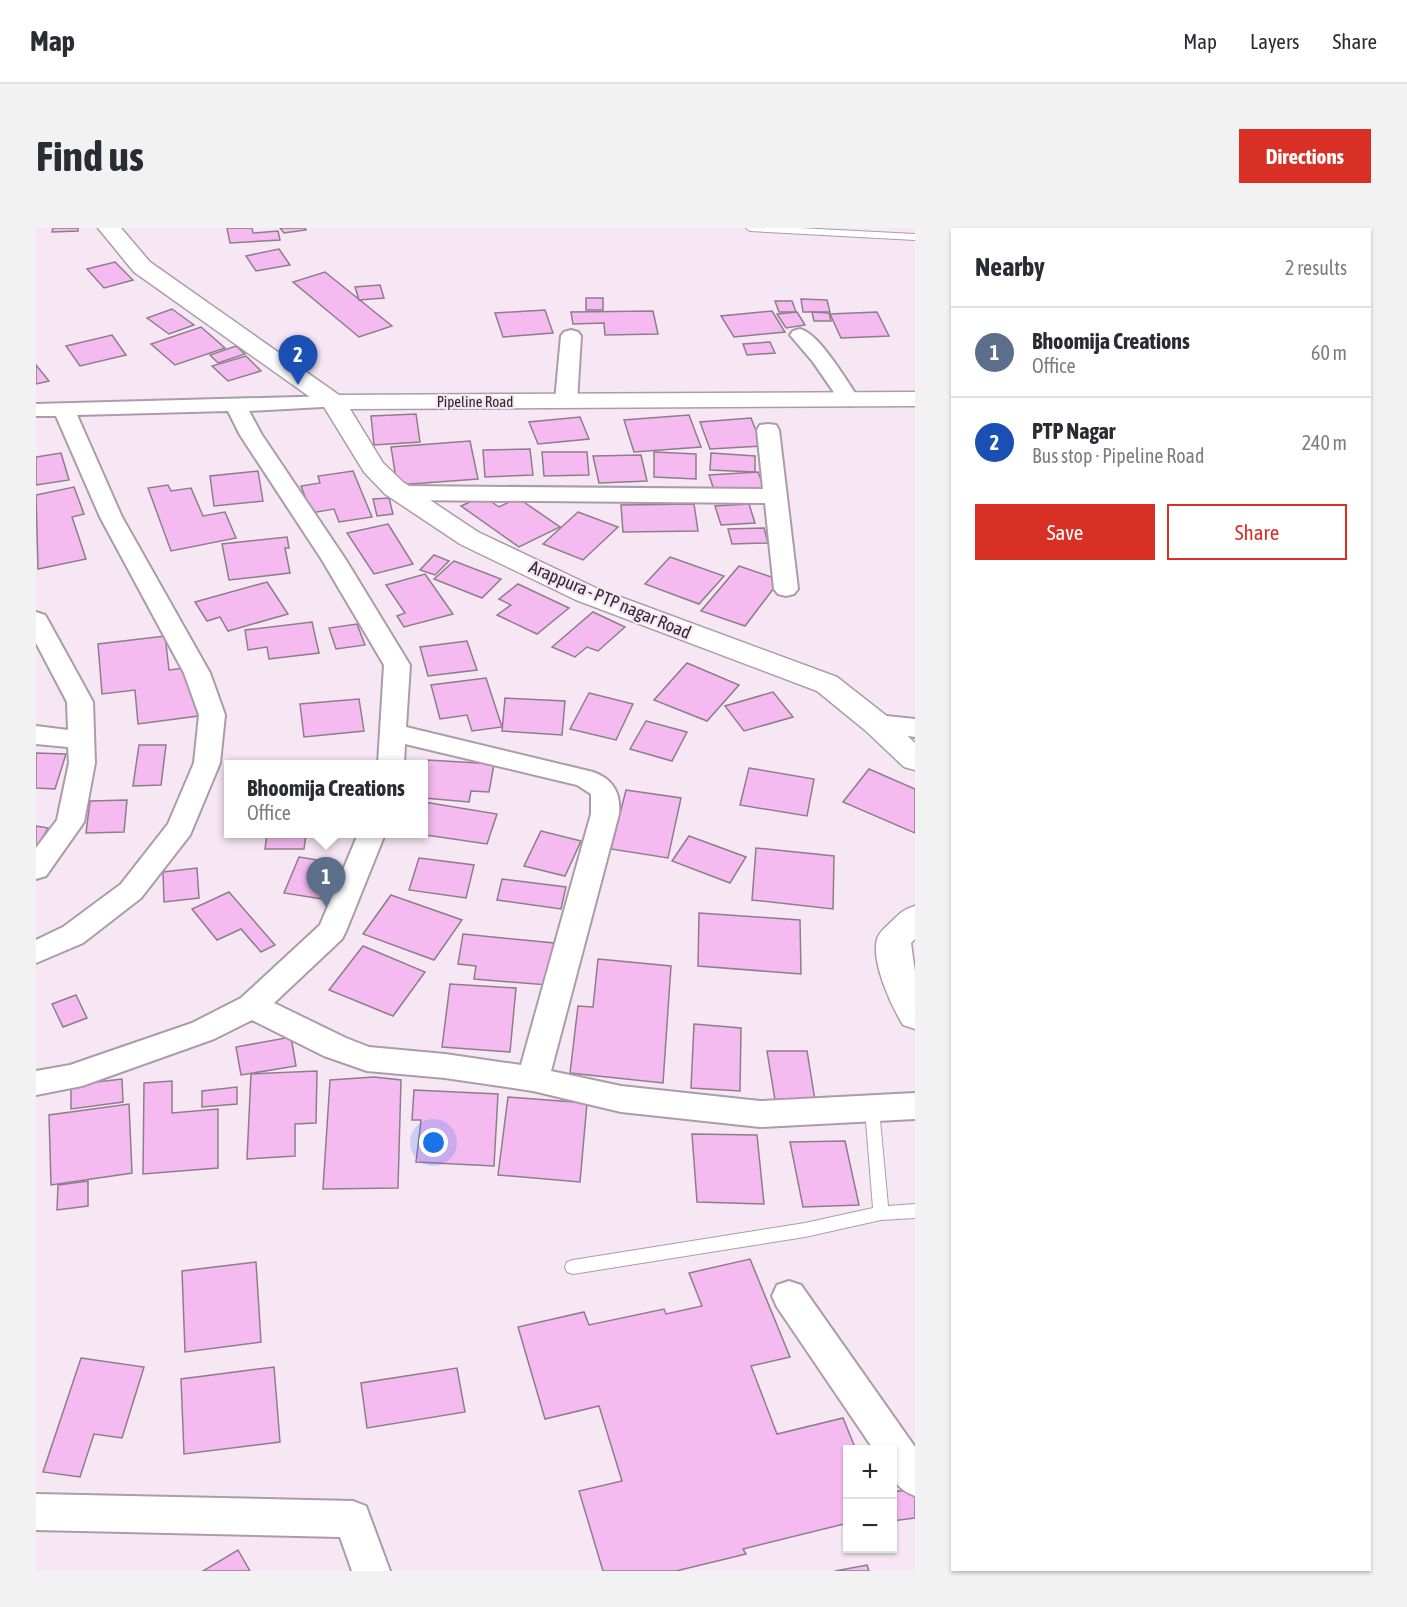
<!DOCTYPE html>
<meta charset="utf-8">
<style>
body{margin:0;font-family:"Asap Condensed",sans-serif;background:#f2f2f3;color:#2b2b33}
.controls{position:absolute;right:18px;bottom:18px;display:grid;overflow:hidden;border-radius:0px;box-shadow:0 2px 4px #0004}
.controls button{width:54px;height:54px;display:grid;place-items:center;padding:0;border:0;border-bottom:2px solid #e1e1e2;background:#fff;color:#2b2b33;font:30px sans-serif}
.you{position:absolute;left:398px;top:915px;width:21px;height:21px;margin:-15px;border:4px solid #fff;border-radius:50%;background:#1a73e8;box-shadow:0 0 0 9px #1a73e833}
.badge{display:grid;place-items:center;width:39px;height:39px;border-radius:50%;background:#d93025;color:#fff;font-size:20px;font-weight:700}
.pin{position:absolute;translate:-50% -50px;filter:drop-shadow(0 2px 3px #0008)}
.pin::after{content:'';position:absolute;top:32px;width:21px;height:18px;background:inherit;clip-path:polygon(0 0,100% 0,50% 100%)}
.popup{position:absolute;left:188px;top:532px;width:204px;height:78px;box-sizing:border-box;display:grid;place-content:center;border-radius:0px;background:#fff;filter:drop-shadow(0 2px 4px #0005);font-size:20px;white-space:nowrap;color:#7c7c81}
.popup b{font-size:22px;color:#2b2b33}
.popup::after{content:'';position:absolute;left:50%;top:100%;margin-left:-12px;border:12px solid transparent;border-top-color:#fff}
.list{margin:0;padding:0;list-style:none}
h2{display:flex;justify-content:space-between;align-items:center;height:78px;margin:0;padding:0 24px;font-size:26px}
h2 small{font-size:20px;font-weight:400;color:#7c7c81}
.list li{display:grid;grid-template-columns:39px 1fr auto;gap:18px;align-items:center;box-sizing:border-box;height:90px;padding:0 24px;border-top:2px solid #e1e1e2}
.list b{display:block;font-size:22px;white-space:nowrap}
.list p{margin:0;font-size:20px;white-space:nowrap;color:#7c7c81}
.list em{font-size:20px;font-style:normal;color:#7c7c81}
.actions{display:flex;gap:12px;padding:18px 24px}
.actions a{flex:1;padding:14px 0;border:2px solid #d93025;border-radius:0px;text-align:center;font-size:21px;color:#d93025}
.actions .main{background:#d93025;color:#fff}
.map{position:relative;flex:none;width:879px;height:1343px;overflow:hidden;border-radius:0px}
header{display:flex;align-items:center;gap:36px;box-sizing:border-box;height:84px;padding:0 30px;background:#fff;border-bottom:2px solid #e1e1e2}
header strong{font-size:28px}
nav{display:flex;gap:33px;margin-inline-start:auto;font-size:21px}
.intro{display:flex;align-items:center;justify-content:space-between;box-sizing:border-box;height:144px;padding:0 36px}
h1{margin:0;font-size:42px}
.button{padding:15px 27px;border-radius:0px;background:#d93025;color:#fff;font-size:21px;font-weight:700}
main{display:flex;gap:36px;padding:0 36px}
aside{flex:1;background:#fff;border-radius:0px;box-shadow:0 2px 4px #0004}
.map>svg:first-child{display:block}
.building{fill:#f5baef;stroke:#8d7e8b;stroke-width:1.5}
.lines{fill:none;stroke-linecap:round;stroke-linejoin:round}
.lane-casing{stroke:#ab9ca9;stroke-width:2}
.street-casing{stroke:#ab9ca9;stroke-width:4}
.secondary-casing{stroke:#ab9ca9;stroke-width:3}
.lane{fill:#fff;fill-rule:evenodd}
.street{fill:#fff;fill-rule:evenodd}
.secondary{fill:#fff;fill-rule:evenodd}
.labels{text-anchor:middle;stroke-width:4.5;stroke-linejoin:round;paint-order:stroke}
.far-street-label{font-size:15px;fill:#322c31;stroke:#f7e6f4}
.street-label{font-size:18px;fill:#322c31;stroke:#f7e6f4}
</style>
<header>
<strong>Map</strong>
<nav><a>Map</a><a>Layers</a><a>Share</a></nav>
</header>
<div class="intro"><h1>Find us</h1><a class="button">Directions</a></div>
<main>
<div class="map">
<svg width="879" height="1343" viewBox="0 0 879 1343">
<rect width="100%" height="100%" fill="#f7e6f4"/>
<!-- building -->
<g class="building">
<polygon points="17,0 42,0 42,3 16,4"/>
<polygon points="191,0 216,0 217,5 242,3 244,12 194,15"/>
<polygon points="244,0 269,0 270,2 248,5"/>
<polygon points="243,21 254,37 220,43 210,28"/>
<polygon points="79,34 97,52 68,60 51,41"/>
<polygon points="289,44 356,98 323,109 257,54"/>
<polygon points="344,57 348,70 323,72 319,59"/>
<rect x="550" y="70" width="17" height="12"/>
<polygon points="765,71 791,72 794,84 767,84"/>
<polygon points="739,73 756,73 760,84 743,84"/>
<polygon points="136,81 158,97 133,106 111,90"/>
<polygon points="509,82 517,105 467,109 459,85"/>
<polygon points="617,83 622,106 569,107 568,95 537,96 535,84"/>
<polygon points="736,83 749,104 698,109 685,88"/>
<polygon points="761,84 769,97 750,100 741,86"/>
<polygon points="776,84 793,85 795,93 778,93"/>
<polygon points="841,84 853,108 805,110 794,86"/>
<polygon points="165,99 189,120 139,137 115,116"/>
<polygon points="76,107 90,127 44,138 30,118"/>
<polygon points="734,114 739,125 711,127 707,116"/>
<polygon points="200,118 209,126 182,135 174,127"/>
<polygon points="210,128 225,143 192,153 176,138"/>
<polygon points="0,137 13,153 0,156"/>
<polygon points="380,186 384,214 338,217 335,188"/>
<polygon points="653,187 665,219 598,224 588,192"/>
<polygon points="544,189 553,211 502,216 493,194"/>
<polygon points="715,190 726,218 674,221 664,194"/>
<polygon points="434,213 442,251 361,257 355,219"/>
<polygon points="494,221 497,247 449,249 447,222"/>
<polygon points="506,224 551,224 553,247 508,248"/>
<polygon points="618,224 660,226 660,251 618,249"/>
<polygon points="25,225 33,252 0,257 0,229"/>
<polygon points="675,225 719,228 719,244 674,242"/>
<polygon points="605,227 611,253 563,255 557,228"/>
<polygon points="222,243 227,273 178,278 174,248"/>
<polygon points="317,243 336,289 303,294 298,281 275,285 265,258 284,255 282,248"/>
<polygon points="722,244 730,264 679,265 673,247"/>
<polygon points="132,257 135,263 155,260 167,288 189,284 200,310 135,323 112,260"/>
<polygon points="38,259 48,286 36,289 50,331 2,341 0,267"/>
<polygon points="447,268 463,279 482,270 524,299 483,319 425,278"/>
<polygon points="353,270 357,286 341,288 337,271"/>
<polygon points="658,276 662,303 587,304 585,277"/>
<polygon points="713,276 719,295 685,297 679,278"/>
<polygon points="542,284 582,299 547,332 507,316"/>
<polygon points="352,296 377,336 338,346 311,305"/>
<polygon points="728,300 732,315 696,316 692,301"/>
<polygon points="251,309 253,320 249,320 254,345 193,352 186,316"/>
<polygon points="398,327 413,333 399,347 384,342"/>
<polygon points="634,329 688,348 663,376 609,356"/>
<polygon points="418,333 465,351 446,370 398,351"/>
<polygon points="703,338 744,352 709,398 665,383"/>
<polygon points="389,346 417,386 368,399 361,388 369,385 350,357"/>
<polygon points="231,354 252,386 192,403 184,389 171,393 159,374"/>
<polygon points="482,356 533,380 501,406 461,387 475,377 463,371"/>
<polygon points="557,384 589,399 562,423 551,419 539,429 516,419"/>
<polygon points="276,394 283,425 233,431 231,419 212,422 209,402"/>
<polygon points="321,396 329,417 300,421 293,400"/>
<polygon points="129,408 133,442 156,439 162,488 102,496 99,462 66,466 62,416"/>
<polygon points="431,413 441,442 392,448 384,419"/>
<polygon points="651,435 703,457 671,493 618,472"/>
<polygon points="450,450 466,499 436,503 431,487 404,491 395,457"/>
<polygon points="737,464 757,489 708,503 689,478"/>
<polygon points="553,465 597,476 580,512 534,501"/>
<polygon points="469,470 529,473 526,507 466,503"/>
<polygon points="323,471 328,503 268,509 264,476"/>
<polygon points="610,493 651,504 636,533 594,521"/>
<polygon points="103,517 130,517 125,557 97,558"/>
<polygon points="0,525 30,526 19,561 0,560"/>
<polygon points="392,532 458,536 453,564 435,563 433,574 388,570 388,553"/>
<polygon points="713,540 778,551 771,588 704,577"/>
<polygon points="833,541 879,561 879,605 807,574"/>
<polygon points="590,562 645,570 632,630 575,621"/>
<polygon points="91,572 88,604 50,605 54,573"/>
<polygon points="388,574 461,586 451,616 383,606 388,606"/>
<polygon points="0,598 12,600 0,621"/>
<polygon points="505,603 545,613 529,648 488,638"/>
<polygon points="231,606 270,606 268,621 229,621"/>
<polygon points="653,608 710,629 694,655 636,633"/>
<polygon points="720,620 798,628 797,681 716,672"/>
<polygon points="263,629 300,635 286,671 248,665"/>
<polygon points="383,630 438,637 430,670 373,662"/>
<polygon points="161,640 163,670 128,674 127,644"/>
<polygon points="466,651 530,659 525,681 461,672"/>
<polygon points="193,664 239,717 225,724 205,701 181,712 156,681"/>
<polygon points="355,667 426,692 398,732 327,706"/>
<polygon points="663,685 764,692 765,746 662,738"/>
<polygon points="427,706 518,715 512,757 438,751 440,738 422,736"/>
<polygon points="327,718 389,744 357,788 293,762"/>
<polygon points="562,731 635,738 627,855 534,845 542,778 557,779"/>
<polygon points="414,756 480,760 474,824 406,819"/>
<polygon points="40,767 51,790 27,799 16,776"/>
<polygon points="658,796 705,800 704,863 655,860"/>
<polygon points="255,809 260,838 205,847 200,819"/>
<polygon points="731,823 771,823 779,872 739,872"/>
<polygon points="281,843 280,895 259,896 259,928 211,931 215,846"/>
<polygon points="338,849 365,852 362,960 287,961 294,852"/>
<polygon points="86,851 87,874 35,881 35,857"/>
<polygon points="136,853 136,885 182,881 182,940 107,946 108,855"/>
<polygon points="201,859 201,876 166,879 166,863"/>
<polygon points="378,862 462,866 458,938 380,934 385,892 376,892"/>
<polygon points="472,869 551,875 544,954 462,947"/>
<polygon points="93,876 96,945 15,957 13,887"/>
<polygon points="656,906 721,907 728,976 661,974"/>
<polygon points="809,913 823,977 767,979 754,914"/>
<polygon points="52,953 52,978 21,982 22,957"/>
<polygon points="714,1031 754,1129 715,1138 741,1206 807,1190 820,1222 812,1222 812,1295 707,1321 710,1326 640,1343 567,1343 543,1263 586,1253 563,1178 509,1191 482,1099 548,1084 553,1097 628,1081 630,1086 666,1078 653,1045"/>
<polygon points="220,1034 225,1114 149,1124 146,1043"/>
<polygon points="45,1130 108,1139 86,1210 58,1206 44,1249 7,1244"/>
<polygon points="238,1139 244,1214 148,1226 145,1151"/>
<polygon points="421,1140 429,1184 331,1200 325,1155"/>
<polygon points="879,1261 879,1290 856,1293 856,1264"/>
<polygon points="202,1322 214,1343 167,1343"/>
<polygon points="831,1337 833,1343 799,1343"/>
</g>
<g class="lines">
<!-- lane casing -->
<g class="lane-casing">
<g id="lane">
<polygon points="710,0 763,0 879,6 879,12 714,3"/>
<polygon points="836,875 841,877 843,881 852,978 879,976 879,990 845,992 769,1009 537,1046 531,1044 529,1039 531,1034 537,1032 769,995 837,980 829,881 831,877"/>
</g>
</g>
<!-- street casing -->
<g class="street-casing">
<g id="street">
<path d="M764 101C784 106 811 154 824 172L820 176 813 178 806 176 777 134 754 107 757 103Z"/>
<polygon points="535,102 542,104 545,108 541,173 537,177 530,179 523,177 519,173 525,108 528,104"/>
<path d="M297 168 304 170 308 174 304 178 213 183 226 207 310 332 374 437 370 499 557 544C577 551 585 565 583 586L515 843 585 858 724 873 879 865V891L724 899 585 884 497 863 409 850 331 843 288 828 216 792 178 811 46 858 0 867V843L34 837 156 795 205 770 284 697 322 606H349L310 703 306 711 238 775 310 810 333 819 409 826 485 837 555 586V566L541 557 369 516 368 536H342L348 437 286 332 204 207 192 183 41 187 86 289 174 445 189 487 184 535 154 607 105 670 47 715 0 735V712L27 699 85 656 132 596 158 535 163 487 148 445 64 289 20 188H0V176Z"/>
<polygon points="732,196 740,197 743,202 762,361 758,366 750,368 742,366 738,361 729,275 367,272 359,270 356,265 359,260 367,258 727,261 721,202 724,197"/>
<polygon points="0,384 9,387 12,392 57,474 59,535 48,594 10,648 0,651 0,620 21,592 33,535 32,519 0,516 0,498 32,502 31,474 0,415"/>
<polygon points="841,487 879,491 879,509 832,502 828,496 832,490"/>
<path d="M753 1053 765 1057 879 1219V1268C854 1258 856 1246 856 1222H838L741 1079 736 1068 741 1057Z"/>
<polygon points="0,1266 317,1273 330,1278 354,1343 316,1343 304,1309 0,1302"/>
</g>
</g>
<!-- secondary casing -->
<g class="secondary-casing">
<g id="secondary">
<polygon points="62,0 85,0 114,34 303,167 879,164 879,178 314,181 347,235 367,254 442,304 560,360 801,449 852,489 879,515 879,542 868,539 830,503 781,463 540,372 424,316 349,266 328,244 288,179 98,44"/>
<path d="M879 678V711L875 715 879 744V801L867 797C855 777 835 734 841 711 843 704 851 698 856 693 864 685 868 681 879 678Z"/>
</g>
</g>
<!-- lane -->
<use href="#lane" class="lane"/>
<!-- street -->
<use href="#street" class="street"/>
<!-- secondary -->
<use href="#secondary" class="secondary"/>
</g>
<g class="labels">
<!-- far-street labels -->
<g class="far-street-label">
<text x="439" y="179">Pipeline Road</text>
</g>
<!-- street labels -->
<g class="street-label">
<text transform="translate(574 372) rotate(23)" y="6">Arappura - PTP nagar Road</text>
</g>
</g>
</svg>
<div class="controls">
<button>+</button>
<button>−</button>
</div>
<div class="you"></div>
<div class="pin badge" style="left:290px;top:679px;background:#5c6f8a">1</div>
<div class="popup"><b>Bhoomija Creations</b>Office</div>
<div class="pin badge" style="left:262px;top:157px;background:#1a4fb4">2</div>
</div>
<aside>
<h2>Nearby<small>2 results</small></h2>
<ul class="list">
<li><span class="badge" style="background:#5c6f8a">1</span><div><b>Bhoomija Creations</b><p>Office</p></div><em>60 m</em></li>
<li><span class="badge" style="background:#1a4fb4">2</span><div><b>PTP Nagar</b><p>Bus stop · Pipeline Road</p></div><em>240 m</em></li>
</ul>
<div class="actions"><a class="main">Save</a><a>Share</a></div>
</aside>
</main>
